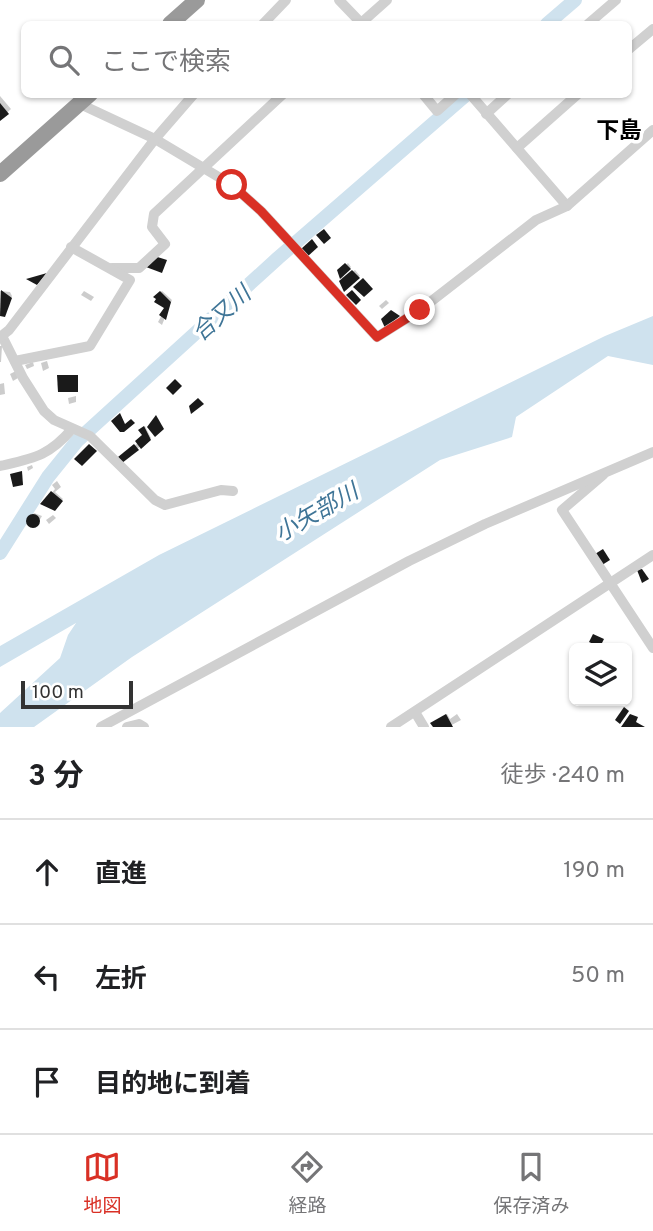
<!DOCTYPE html>
<html lang="ja">
<meta charset="utf-8">
<style>
body{margin:0;font-family:Overpass,"Noto Sans JP",sans-serif;background:#f6f6f6;color:#202124}
.controls{position:absolute;right:21px;bottom:21px;display:grid;overflow:hidden;border-radius:10px;box-shadow:0 2px 5px #0004}
.controls button{width:63px;height:63px;display:grid;place-items:center;padding:0;border:0;border-bottom:2px solid #e0e0e0;background:#fff;color:#202124;font:35px sans-serif}
.scale{position:absolute;left:21px;bottom:18px;width:112px;box-sizing:border-box;padding-left:7px;border:4px solid #333;border-top:0;font-size:19px;line-height:24px;white-space:nowrap;color:#333;-webkit-text-stroke:5px #fff;paint-order:stroke}
.stop{position:absolute;width:21px;height:21px;margin:-16px;border:5px solid #d93025;border-radius:50%;background:#fff}
.stop.end{background:#d93025;border-color:#fff;box-shadow:0 2px 7px #0008}
.list{margin:0;padding:0;list-style:none}
h2{display:flex;justify-content:space-between;align-items:center;height:91px;margin:0;padding:0 28px;font-size:30px}
h2 small{font-size:23px;font-weight:400;color:#757577}
.list li{display:grid;grid-template-columns:46px 1fr auto;gap:21px;align-items:center;box-sizing:border-box;height:105px;padding:0 28px;border-top:2px solid #e0e0e0}
.list b{display:block;font-size:26px;white-space:nowrap}
.list em{font-size:23px;font-style:normal;color:#757577}
.icon{flex:none;width:38px;height:38px;fill:none;stroke:currentColor;stroke-width:2;stroke-linecap:round;stroke-linejoin:round}
.map{position:relative;flex:none;width:653px;height:727px;overflow:hidden}
.search{position:absolute;background:#fff;box-shadow:0 2px 5px #0004;left:21px;right:21px;top:21px;height:77px;display:flex;align-items:center;gap:18px;box-sizing:border-box;padding:0 24px;border-radius:10px;color:#757577;font-size:26px}
.sheet{height:406px;background:#fff}
nav{display:flex;justify-content:space-around;align-items:center;box-sizing:border-box;height:98px;border-top:2px solid #e0e0e0;background:#fff;font-size:19px;color:#757577}
nav a{display:grid;justify-items:center;gap:4px}
nav .on{color:#d93025}
.map>svg:first-child{display:block}
.water{fill:#cfe2ee}
.shadow{fill:#0003}
.lines{fill:none;stroke-linecap:round;stroke-linejoin:round}
.river{stroke:#cfe2ee;stroke-width:14}
.building{fill:#1a1a1a}
.minor{stroke:#d0d0d0;stroke-width:10}
.highway{stroke:#9a9a9a;stroke-width:16}
.route{stroke:#d93025;stroke-width:9}
.labels{text-anchor:middle;stroke-width:7;stroke-linejoin:round;paint-order:stroke}
.neighbourhood-label{font-size:23px;font-weight:bold;fill:#000;stroke:#fff}
.water-label{font-size:23px;font-style:italic;fill:#3f7597;stroke:#fff}
</style>
<div class="map">
<svg width="653" height="727" viewBox="0 0 653 727">
<rect width="100%" height="100%" fill="#fff"/>
<!-- water -->
<polygon class="water" points="653,316 653,365 608,356 516,417 512,437 440,460 132,657 34,727 0,727 0,713 60,658 68,635 76,623 0,667 0,646 159,555 605,336"/>
<!-- shadow -->
<g class="shadow">
<polygon points="0,96 11,109 0,119"/>
<polygon points="348,263 351,267 342,278 355,270 360,276 344,285 339,271"/>
<polygon points="0,291 10,292 12,296 5,315 0,314"/>
<polygon points="84,291 94,297 91,301 81,295"/>
<polygon points="162,291 172,300 162,325 158,322 166,307 156,296"/>
<polygon points="386,300 389,303 382,309 379,306"/>
<polygon points="0,346 2,346 1,362 0,362"/>
<polygon points="47,361 49,368 43,371 41,363"/>
<polygon points="33,362 34,366 27,369 25,365"/>
<polygon points="16,371 18,378 13,381 10,374"/>
<polygon points="4,383 5,394 0,395 0,384"/>
<polygon points="76,396 76,402 69,404 68,398"/>
<polygon points="145,426 151,438 123,460 120,457 138,443 144,435 141,430"/>
<polygon points="32,465 33,468 28,471 27,467"/>
<polygon points="57,481 61,487 55,492 63,499 55,508 43,503 55,489 52,485"/>
<polygon points="34,513 42,516 35,528 27,524"/>
<polygon points="53,515 56,518 49,524 46,520"/>
<polygon points="447,714 450,719 457,714 461,720 448,727 435,727 434,722"/>
</g>
<g class="lines">
<!-- river -->
<g class="river">
<polyline points="547,24 575,0"/>
<polyline points="0,553 48,477 77,441 278,258 467,94"/>
</g>
</g>
<!-- building -->
<g class="building">
<polygon points="0,103 9,114 0,121"/>
<polygon points="324,229 331,238 324,244 316,235"/>
<polygon points="312,239 318,247 307,257 301,249"/>
<polygon points="151,255 167,260 162,273 146,267"/>
<polygon points="345,263 351,269 340,279 337,270"/>
<polygon points="352,270 360,278 344,292 339,281"/>
<polygon points="47,273 37,285 26,279"/>
<polygon points="363,278 373,289 364,297 353,287"/>
<polygon points="1,290 12,298 5,317 0,316"/>
<polygon points="352,290 361,300 356,305 346,295"/>
<polygon points="160,291 171,302 166,320 159,315 164,308 154,302 156,299 153,297"/>
<polygon points="391,310 400,316 385,328 381,319"/>
<polygon points="57,375 78,375 78,392 58,392"/>
<polygon points="175,379 182,386 173,395 166,388"/>
<polygon points="198,398 204,404 191,414 189,406"/>
<polygon points="120,413 125,424 131,419 135,423 124,432 120,432 111,421"/>
<polygon points="156,415 164,429 155,437 147,427"/>
<polygon points="144,426 151,440 141,449 135,441 142,435 138,430"/>
<polygon points="89,444 97,451 82,466 74,459"/>
<polygon points="134,444 139,450 122,463 118,457"/>
<polygon points="22,471 23,485 13,487 10,474"/>
<polygon points="51,491 63,501 55,511 40,504"/>
<circle cx="33" cy="521" r="7"/>
<polygon points="603,549 610,560 602,565 595,554"/>
<polygon points="642,569 649,579 642,583 637,570"/>
<polygon points="593,634 604,639 600,647 589,642"/>
<polygon points="624,707 629,711 620,724 615,720"/>
<polygon points="446,714 453,727 433,727 430,723"/>
<polygon points="630,714 638,717 636,722 645,727 621,727"/>
</g>
<g class="lines">
<!-- minor -->
<g class="minor">
<polyline points="339,0 362,24"/>
<polyline points="263,24 286,0"/>
<polyline points="360,24 387,0"/>
<polyline points="588,24 616,0"/>
<polyline points="628,50 653,29"/>
<polyline points="423,94 437,111 456,94"/>
<polyline points="470,94 567,206"/>
<polyline points="80,104 155,139 232,185 261,211 377,337 420,310 536,220 567,206 653,130"/>
<polyline points="486,114 508,94"/>
<polyline points="517,148 578,94"/>
<polyline points="112,268 139,268 165,244 152,227 154,214 283,94"/>
<polyline points="2,336 23,378 44,411 54,420 90,436 155,500 165,505 221,490 233,491"/>
<polyline points="0,337 9,330 155,139 194,94"/>
<polyline points="15,361 90,346 130,280 71,247"/>
<path d="M0 466C34 458 49 456 72 429"/>
<polyline points="603,475 562,510 653,648"/>
<polyline points="415,712 424,727"/>
<polyline points="101,727 409,561 485,524 653,452"/>
<polyline points="127,727 139,724 144,727"/>
<polyline points="391,727 653,555"/>
</g>
<!-- highway -->
<g class="highway">
<polyline points="170,24 197,0"/>
<polyline points="0,174 90,94"/>
</g>
</g>
<g class="lines">
<!-- route -->
<polyline class="route" points="232,185 261,211 377,337 420,310"/>
</g>
<g class="labels">
<!-- neighbourhood labels -->
<g class="neighbourhood-label">
<text x="619" y="138">下島</text>
</g>
<!-- water labels -->
<g class="water-label">
<text transform="translate(221 313) rotate(-42)" y="8">合又川</text>
<text transform="translate(316 512) rotate(-30)" y="8">小矢部川</text>
</g>
</g>
</svg>
<div class="controls">
<button><svg class="icon" aria-label="layers" viewBox="0 0 24 24"><path d="M12 4l9 5-9 5-9-5zM3 14l9 5 9-5"/></svg></button>
</div>
<div class="scale">100 m</div>
<div class="stop" style="left:232px;top:185px"></div>
<div class="stop end" style="left:420px;top:310px"></div>
<div class="search"><svg class="icon" aria-label="search" viewBox="0 0 24 24"><circle cx="10" cy="10" r="6"/><path d="M15 15l6 6"/></svg>ここで検索</div>
</div>
<section class="sheet">
<h2>3 分<small>徒歩 · 240 m</small></h2>
<ul class="list">
<li><svg class="icon" aria-label="ahead" viewBox="0 0 24 24"><path d="M12 20V5M6 11l6-6 6 6"/></svg><div><b>直進</b></div><em>190 m</em></li>
<li><svg class="icon" aria-label="left" viewBox="0 0 24 24"><path d="M17 20v-9H6M10 6l-5 5 5 5"/></svg><div><b>左折</b></div><em>50 m</em></li>
<li><svg class="icon" aria-label="arrive" viewBox="0 0 24 24"><path d="M6 21V4h12l-3 4 3 4H6"/></svg><div><b>目的地に到着</b></div></li>
</ul>
</section>
<nav>
<a class="on"><svg class="icon" aria-label="map" viewBox="0 0 24 24"><path d="M3 6l6-2 6 2 6-2v14l-6 2-6-2-6 2zM9 4v14M15 6v14"/></svg>地図</a>
<a><svg class="icon" aria-label="directions" viewBox="0 0 24 24"><path d="M12 3l9 9-9 9-9-9zM9 14v-3h6M13 9l2 2-2 2"/></svg>経路</a>
<a><svg class="icon" aria-label="saved" viewBox="0 0 24 24"><path d="M7 4h10v16l-5-4-5 4z"/></svg>保存済み</a>
</nav>
